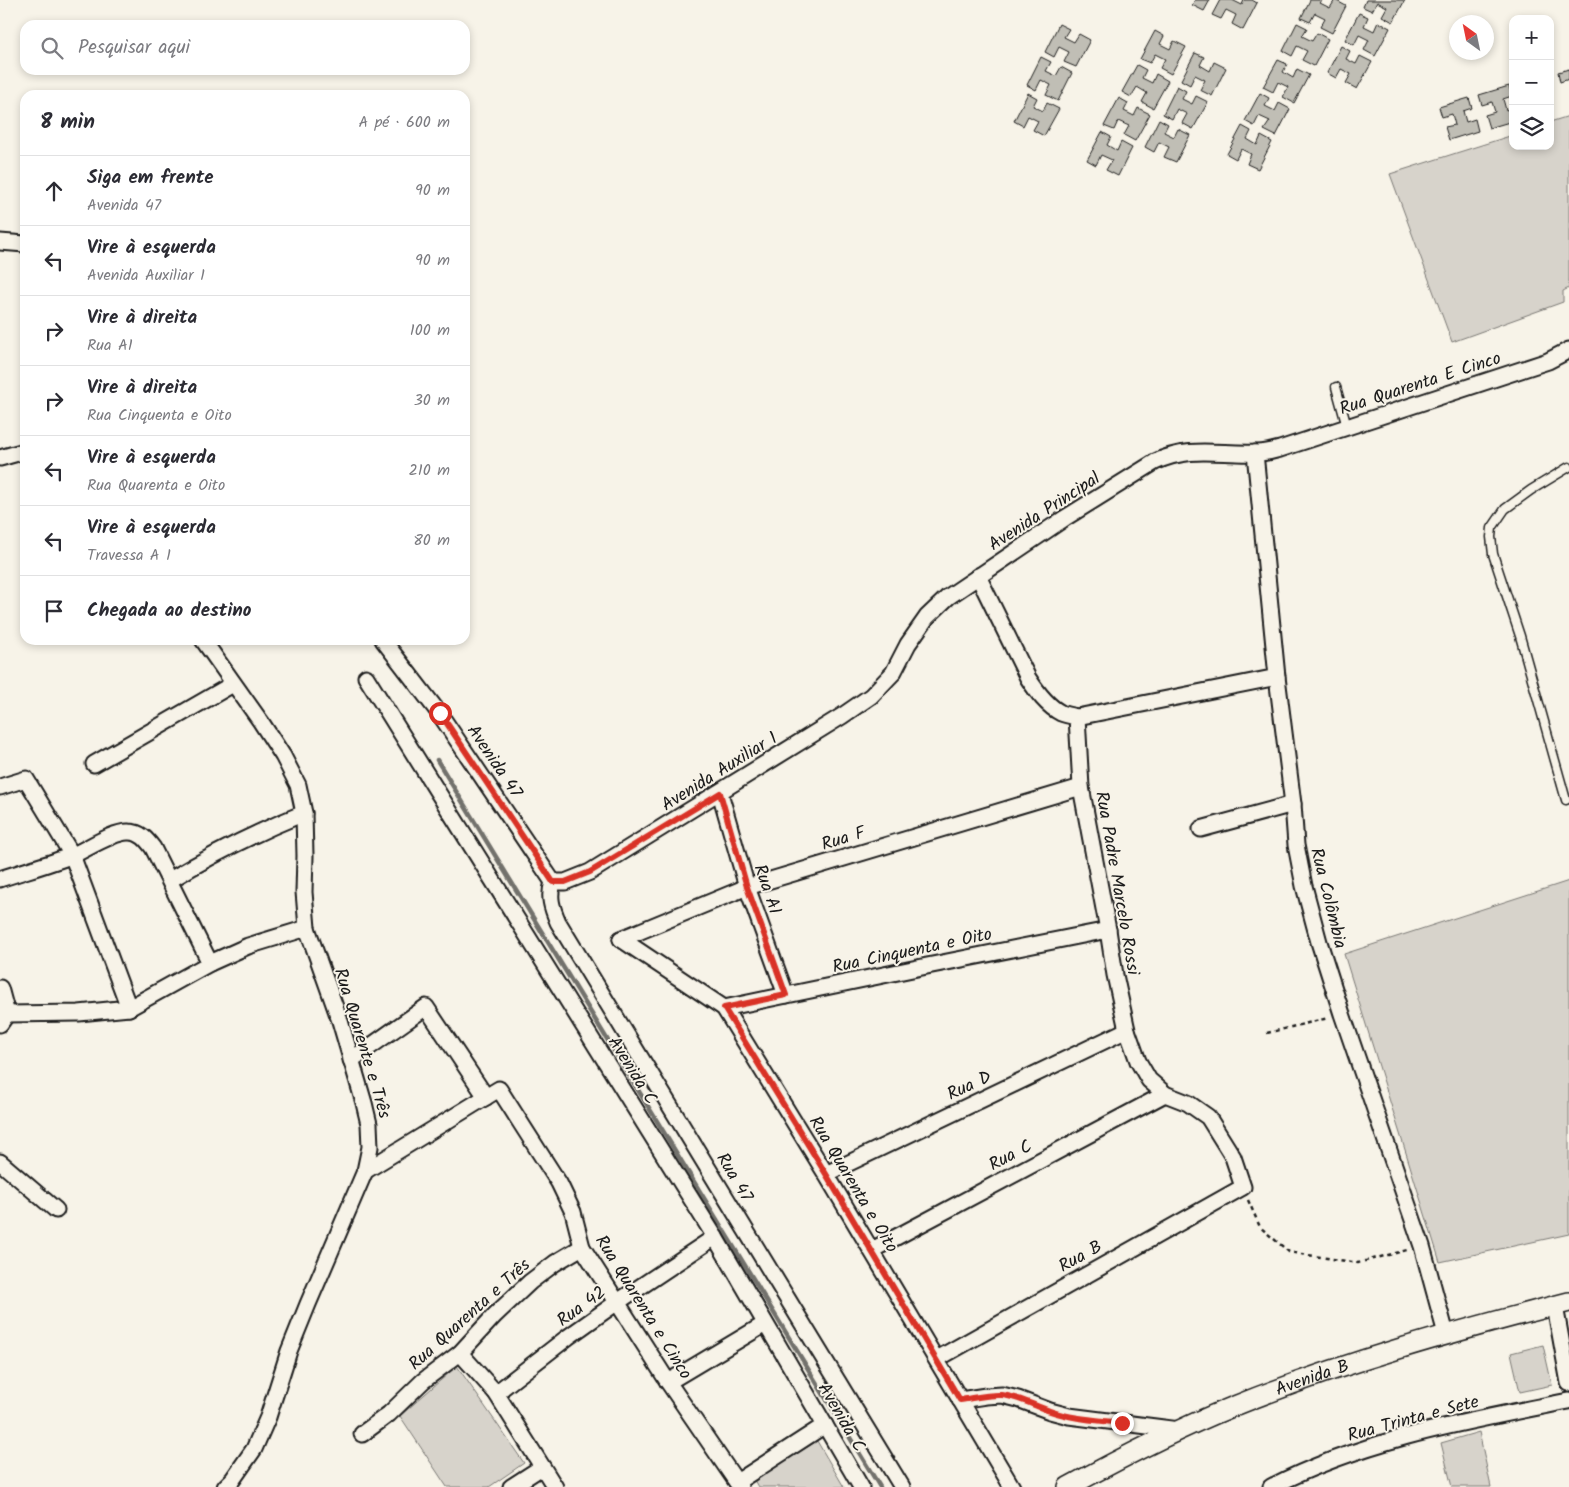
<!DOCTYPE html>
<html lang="pt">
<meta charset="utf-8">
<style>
body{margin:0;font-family:Kalam,sans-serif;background:#f2f2f3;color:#2b2b33}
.controls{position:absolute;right:15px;top:15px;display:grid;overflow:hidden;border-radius:10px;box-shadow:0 2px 8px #0003}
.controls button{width:45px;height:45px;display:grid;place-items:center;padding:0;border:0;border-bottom:1px solid #e1e1e2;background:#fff;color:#2b2b33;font:25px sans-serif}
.compass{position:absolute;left:1449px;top:15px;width:45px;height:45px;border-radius:50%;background:#fff;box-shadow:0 2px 8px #0003;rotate:327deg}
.stop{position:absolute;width:15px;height:15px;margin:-11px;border:4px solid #d93025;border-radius:50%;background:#fff}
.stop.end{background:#d93025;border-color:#fff;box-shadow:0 1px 5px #0008}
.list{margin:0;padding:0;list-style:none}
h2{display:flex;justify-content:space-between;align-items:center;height:65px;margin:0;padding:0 20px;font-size:21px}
h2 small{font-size:16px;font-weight:400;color:#7c7c81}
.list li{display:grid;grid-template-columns:32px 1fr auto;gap:15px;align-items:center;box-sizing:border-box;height:70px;padding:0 20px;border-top:1px solid #e1e1e2}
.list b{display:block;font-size:19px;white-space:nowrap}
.list p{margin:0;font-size:16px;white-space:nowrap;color:#7c7c81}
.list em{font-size:16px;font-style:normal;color:#7c7c81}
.icon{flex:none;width:28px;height:28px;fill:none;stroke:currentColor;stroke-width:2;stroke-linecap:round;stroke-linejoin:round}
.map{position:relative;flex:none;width:1569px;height:1487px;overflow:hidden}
.search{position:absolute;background:#fff;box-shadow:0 2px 8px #0003;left:20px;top:20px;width:450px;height:55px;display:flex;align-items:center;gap:12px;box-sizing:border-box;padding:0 18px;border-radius:15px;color:#7c7c81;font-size:19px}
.panel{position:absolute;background:#fff;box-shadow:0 2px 8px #0003;left:20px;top:90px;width:450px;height:555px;border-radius:15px}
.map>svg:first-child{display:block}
.green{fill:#d7d3cb;stroke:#7a7874}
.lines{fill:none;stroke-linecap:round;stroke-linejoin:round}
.stream{stroke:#72716c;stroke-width:4.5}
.building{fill:#c0beb5;stroke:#1c1c1c}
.service-casing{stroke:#1c1c1c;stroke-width:11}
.minor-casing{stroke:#1c1c1c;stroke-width:19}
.tertiary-casing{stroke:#1c1c1c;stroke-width:22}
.path{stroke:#1c1c1c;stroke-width:2.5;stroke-dasharray:4 4;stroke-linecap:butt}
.service{stroke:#f7f3e8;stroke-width:8}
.minor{stroke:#f7f3e8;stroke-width:15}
.tertiary{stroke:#f7f3e8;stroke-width:19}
.route{stroke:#d93025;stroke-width:6}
.labels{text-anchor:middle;stroke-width:4;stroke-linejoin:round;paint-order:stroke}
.street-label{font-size:18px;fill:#1c1c1c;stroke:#f7f3e8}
</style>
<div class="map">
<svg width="1569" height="1487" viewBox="0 0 1569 1487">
<rect width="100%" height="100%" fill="#f7f3e8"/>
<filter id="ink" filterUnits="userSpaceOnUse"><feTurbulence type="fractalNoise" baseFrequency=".02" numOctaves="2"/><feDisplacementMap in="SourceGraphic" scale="10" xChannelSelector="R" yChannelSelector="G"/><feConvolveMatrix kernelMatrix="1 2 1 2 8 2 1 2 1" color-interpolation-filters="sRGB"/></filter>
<g filter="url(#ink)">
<!-- green -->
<g class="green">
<polygon points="1569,116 1569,288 1563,291 1563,302 1452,342 1390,174 1513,135 1513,146 1550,146 1550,122"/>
<polygon points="1569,881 1569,1234 1440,1262 1344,954"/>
<polygon points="1543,1345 1552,1385 1520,1392 1511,1353"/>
<polygon points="457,1366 524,1463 489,1487 447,1487 400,1416"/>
<polygon points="1479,1432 1491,1487 1452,1487 1441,1443"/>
<polygon points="817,1441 844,1487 758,1487 754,1480"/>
</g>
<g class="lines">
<!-- stream -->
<polyline class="stream" points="437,760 880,1487"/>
</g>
<!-- building -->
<g class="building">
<polygon points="1195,0 1210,0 1204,11 1192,5"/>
<polygon points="1220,0 1232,0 1242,5 1244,0 1252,0 1257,3 1243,30 1232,24 1236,15 1226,10 1221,19 1212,15"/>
<polygon points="1310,0 1322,0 1320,3 1330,8 1335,0 1346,6 1332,33 1320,27 1325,18 1315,13 1310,22 1301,18"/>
<polygon points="1366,0 1405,0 1393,22 1382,16 1387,7 1377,2 1372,11 1363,7"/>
<polygon points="1359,13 1368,17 1364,26 1374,31 1378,22 1390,28 1375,56 1364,50 1369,40 1359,35 1354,45 1345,40"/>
<polygon points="1297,23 1307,28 1302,36 1312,41 1317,33 1328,39 1314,66 1302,60 1307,51 1297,46 1292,56 1283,51"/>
<polygon points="1059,24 1069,29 1064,37 1074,42 1079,34 1090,40 1076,67 1064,62 1069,52 1059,47 1054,57 1045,52"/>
<polygon points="1155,31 1164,36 1160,44 1170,49 1174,41 1186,47 1171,74 1160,68 1165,59 1155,54 1150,63 1140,59"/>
<polygon points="1341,46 1350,51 1346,59 1356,64 1360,56 1372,62 1357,89 1346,83 1351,74 1341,69 1336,78 1327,73"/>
<polygon points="1195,53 1204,57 1200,65 1210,71 1214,62 1226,68 1212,96 1200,90 1205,80 1195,75 1190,85 1181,80"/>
<polygon points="1041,57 1051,62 1046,71 1056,76 1061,67 1072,73 1058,101 1046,95 1051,85 1041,80 1036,90 1027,85"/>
<polygon points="1278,60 1287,64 1283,72 1293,78 1297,69 1309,75 1294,103 1283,97 1288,87 1278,82 1273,92 1263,87"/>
<polygon points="1137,65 1146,70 1142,78 1152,83 1156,74 1168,81 1153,108 1142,102 1147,93 1137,87 1131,97 1122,92"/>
<polygon points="1569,69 1569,79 1560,82 1558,72"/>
<polygon points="1177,86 1186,91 1182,99 1192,104 1196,96 1208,102 1193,129 1182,123 1187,114 1177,109 1172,119 1163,114"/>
<polygon points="1509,86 1512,96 1503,99 1506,110 1513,107 1513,121 1489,128 1485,115 1495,112 1492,102 1482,105 1479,95"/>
<polygon points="1028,93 1037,98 1033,106 1043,111 1047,103 1059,109 1044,136 1033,130 1038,121 1028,116 1023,126 1014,121"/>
<polygon points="1260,93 1269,98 1265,106 1275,111 1279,103 1290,109 1276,136 1264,130 1270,121 1259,116 1254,126 1245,121"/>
<polygon points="1119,98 1128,103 1124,111 1134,116 1138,108 1150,114 1135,141 1124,135 1129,126 1118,121 1114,130 1104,126"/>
<polygon points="1469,98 1472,108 1463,111 1466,122 1475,119 1478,131 1449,140 1445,127 1455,125 1452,114 1442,117 1439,107"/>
<polygon points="1159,119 1168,124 1164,132 1174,137 1178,129 1190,135 1176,162 1164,157 1169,147 1159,142 1154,152 1145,147"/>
<polygon points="1242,126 1251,131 1247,139 1257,145 1261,136 1272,142 1258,169 1247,164 1251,154 1241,149 1236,159 1227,154"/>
<polygon points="1102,132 1111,137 1107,145 1117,151 1121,142 1132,148 1118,176 1106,170 1112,160 1101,155 1096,165 1087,160"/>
</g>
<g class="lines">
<!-- service casing -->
<g class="service-casing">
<g id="service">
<polyline points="1336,387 1347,427"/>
<polyline points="1566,800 1520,636 1493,554 1491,537 1492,528 1505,509 1531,490 1569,467"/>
</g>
</g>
<!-- minor casing -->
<g class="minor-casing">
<g id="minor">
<polyline points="0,242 25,244"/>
<polyline points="1255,453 1277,677 1293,804 1296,845 1304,886 1319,942 1342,1014 1422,1246 1446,1334"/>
<polyline points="0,458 25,451"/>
<polyline points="203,640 261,722 283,756 298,785 304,813 305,856 304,892 307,928 340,1021 364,1103 369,1124 370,1147 365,1171 308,1304 289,1351 268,1417 254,1449 233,1479 225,1487"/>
<polyline points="383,640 439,713 553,882"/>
<polyline points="366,677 715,1237 861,1487"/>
<polyline points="1077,717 1277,677"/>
<polyline points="94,764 233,684"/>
<polyline points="0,787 26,779 72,855 129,1008"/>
<polyline points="720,793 747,887 786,995"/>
<polyline points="1201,829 1293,804"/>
<path d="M0 879C24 871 49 864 73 855 87 849 114 831 129 832 141 832 147 840 153 848L210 963"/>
<path d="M170 880C213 854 257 832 304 813"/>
<path d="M553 882H565L590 872 842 716 871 696 893 673 908 644 927 617 948 597 1065 518 1155 462C1190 445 1221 455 1257 453 1265 453 1273 451 1280 449L1548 361 1569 350"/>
<path d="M553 882C548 897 552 908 558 922L902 1487"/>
<polyline points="621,939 724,1008 826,1174 1012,1487"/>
<polyline points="621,939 747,887 1081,787"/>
<polyline points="0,988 7,1014 0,1024"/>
<polyline points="724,1008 927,966 1108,930"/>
<polyline points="7,1014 79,1013 129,1008 210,963 248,946 307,928"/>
<polyline points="351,1060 426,1007 486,1097"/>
<polyline points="0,1162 56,1210"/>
<polyline points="365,1171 499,1089 559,1183 573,1212 582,1247 668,1382 740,1487"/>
<polyline points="826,1174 1127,1030"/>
<polyline points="872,1250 1165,1094"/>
<polyline points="1555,1306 1569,1383"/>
<polyline points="460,1353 496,1393 555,1487"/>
<path d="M937 1359 1243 1187 1233 1157 1208 1117 1188 1103 1165 1094 1149 1080 1138 1061 1127 1030 1115 975 1108 930 1081 787 1077 717C1072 716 1066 715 1061 713 1047 706 1037 692 1028 678L978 576"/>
<polyline points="668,1382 765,1324"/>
<polyline points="496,1393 568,1337 616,1303 715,1237"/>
<polyline points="960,1400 986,1396 1002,1395 1018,1399 1050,1411 1069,1416 1179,1430"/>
<polyline points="362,1434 389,1414 423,1381 460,1353 495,1315 530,1282 555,1263 582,1247"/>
<polyline points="737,1482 825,1425"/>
<polyline points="511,1487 542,1467"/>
<path d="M1271 1487C1364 1439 1468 1421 1569 1401"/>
</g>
</g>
<!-- tertiary casing -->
<g class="tertiary-casing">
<g id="tertiary">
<path id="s1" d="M1068 1487C1121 1458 1175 1430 1232 1407 1341 1363 1455 1331 1569 1302"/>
</g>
</g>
<!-- path -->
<g class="path">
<polyline points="1267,1033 1328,1018"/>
<polyline points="1248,1200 1260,1227 1289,1252 1358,1263 1407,1250"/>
</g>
<!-- service -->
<use href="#service" class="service"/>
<!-- minor -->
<use href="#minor" class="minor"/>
<!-- tertiary -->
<use href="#tertiary" class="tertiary"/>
</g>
</g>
<g class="lines" filter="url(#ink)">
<!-- route -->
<path class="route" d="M440 713 553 882H565L590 872 720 793 747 887 786 995 724 1008 826 1174 960 1400C974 1398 989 1394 1002 1395 1020 1397 1034 1406 1050 1411 1073 1419 1098 1420 1122 1423"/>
</g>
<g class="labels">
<!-- street labels -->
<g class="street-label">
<text transform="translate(1420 383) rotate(-18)" y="6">Rua Quarenta E Cinco</text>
<text transform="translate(1044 511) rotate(-33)" y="6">Avenida Principal</text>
<text transform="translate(495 761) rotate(56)" y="6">Avenida 47</text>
<text transform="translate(719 771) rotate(-32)" y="6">Avenida Auxiliar 1</text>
<text transform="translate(843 838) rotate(-17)" y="6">Rua F</text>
<text transform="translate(1118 883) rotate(80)" y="6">Rua Padre Marcelo Rossi</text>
<text transform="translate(768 889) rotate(71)" y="6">Rua A1</text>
<text transform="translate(1329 898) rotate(76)" y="6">Rua Colômbia</text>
<text transform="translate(912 950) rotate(-12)" y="6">Rua Cinquenta e Oito</text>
<text transform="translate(363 1043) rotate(73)" y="6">Rua Quarente e Três</text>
<text transform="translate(633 1070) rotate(58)" y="6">Avenida C</text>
<text transform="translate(969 1085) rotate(-25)" y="6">Rua D</text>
<text transform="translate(1010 1155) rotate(-28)" y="6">Rua C</text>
<text transform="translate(735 1177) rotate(59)" y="6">Rua 47</text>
<text transform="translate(854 1184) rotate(59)" y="6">Rua Quarenta e Oito</text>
<text transform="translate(1080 1256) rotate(-29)" y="6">Rua B</text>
<text transform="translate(581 1306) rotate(-36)" y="6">Rua 42</text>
<text transform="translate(644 1307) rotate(58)" y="6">Rua Quarenta e Cinco</text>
<text transform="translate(469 1314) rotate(-42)" y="6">Rua Quarenta e Três</text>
<text dy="6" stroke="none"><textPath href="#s1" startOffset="268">Avenida B</textPath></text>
<text transform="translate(842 1417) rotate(60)" y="6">Avenida C</text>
<text transform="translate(1413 1418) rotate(-15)" y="6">Rua Trinta e Sete</text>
</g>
</g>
</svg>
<div class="controls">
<button>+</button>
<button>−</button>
<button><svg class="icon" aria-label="layers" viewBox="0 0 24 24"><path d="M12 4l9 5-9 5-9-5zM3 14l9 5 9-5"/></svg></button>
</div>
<svg class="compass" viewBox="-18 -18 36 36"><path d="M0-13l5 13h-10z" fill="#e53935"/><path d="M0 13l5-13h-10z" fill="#7c7c81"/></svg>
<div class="stop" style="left:440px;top:713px"></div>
<div class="stop end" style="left:1122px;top:1423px"></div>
<div class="search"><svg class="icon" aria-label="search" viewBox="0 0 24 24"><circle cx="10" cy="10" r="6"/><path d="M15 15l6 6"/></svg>Pesquisar aqui</div>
<section class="panel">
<h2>8 min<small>A pé · 600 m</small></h2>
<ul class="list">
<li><svg class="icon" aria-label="ahead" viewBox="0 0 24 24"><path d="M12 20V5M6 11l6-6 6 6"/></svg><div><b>Siga em frente</b><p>Avenida 47</p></div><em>90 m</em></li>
<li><svg class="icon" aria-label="left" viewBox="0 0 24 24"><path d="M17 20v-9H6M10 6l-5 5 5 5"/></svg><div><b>Vire à esquerda</b><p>Avenida Auxiliar 1</p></div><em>90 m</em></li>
<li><svg class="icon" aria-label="right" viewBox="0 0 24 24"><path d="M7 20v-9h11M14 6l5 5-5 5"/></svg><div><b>Vire à direita</b><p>Rua A1</p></div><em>100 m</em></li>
<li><svg class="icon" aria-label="right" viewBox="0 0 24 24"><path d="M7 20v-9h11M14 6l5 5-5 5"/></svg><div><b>Vire à direita</b><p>Rua Cinquenta e Oito</p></div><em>30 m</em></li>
<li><svg class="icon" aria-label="left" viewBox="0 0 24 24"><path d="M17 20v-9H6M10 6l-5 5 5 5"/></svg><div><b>Vire à esquerda</b><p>Rua Quarenta e Oito</p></div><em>210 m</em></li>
<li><svg class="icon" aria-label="left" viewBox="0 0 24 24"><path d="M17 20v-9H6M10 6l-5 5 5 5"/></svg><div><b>Vire à esquerda</b><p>Travessa A 1</p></div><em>80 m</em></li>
<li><svg class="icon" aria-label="arrive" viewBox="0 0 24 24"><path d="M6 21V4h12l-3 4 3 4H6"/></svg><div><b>Chegada ao destino</b></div></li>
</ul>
</section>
</div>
